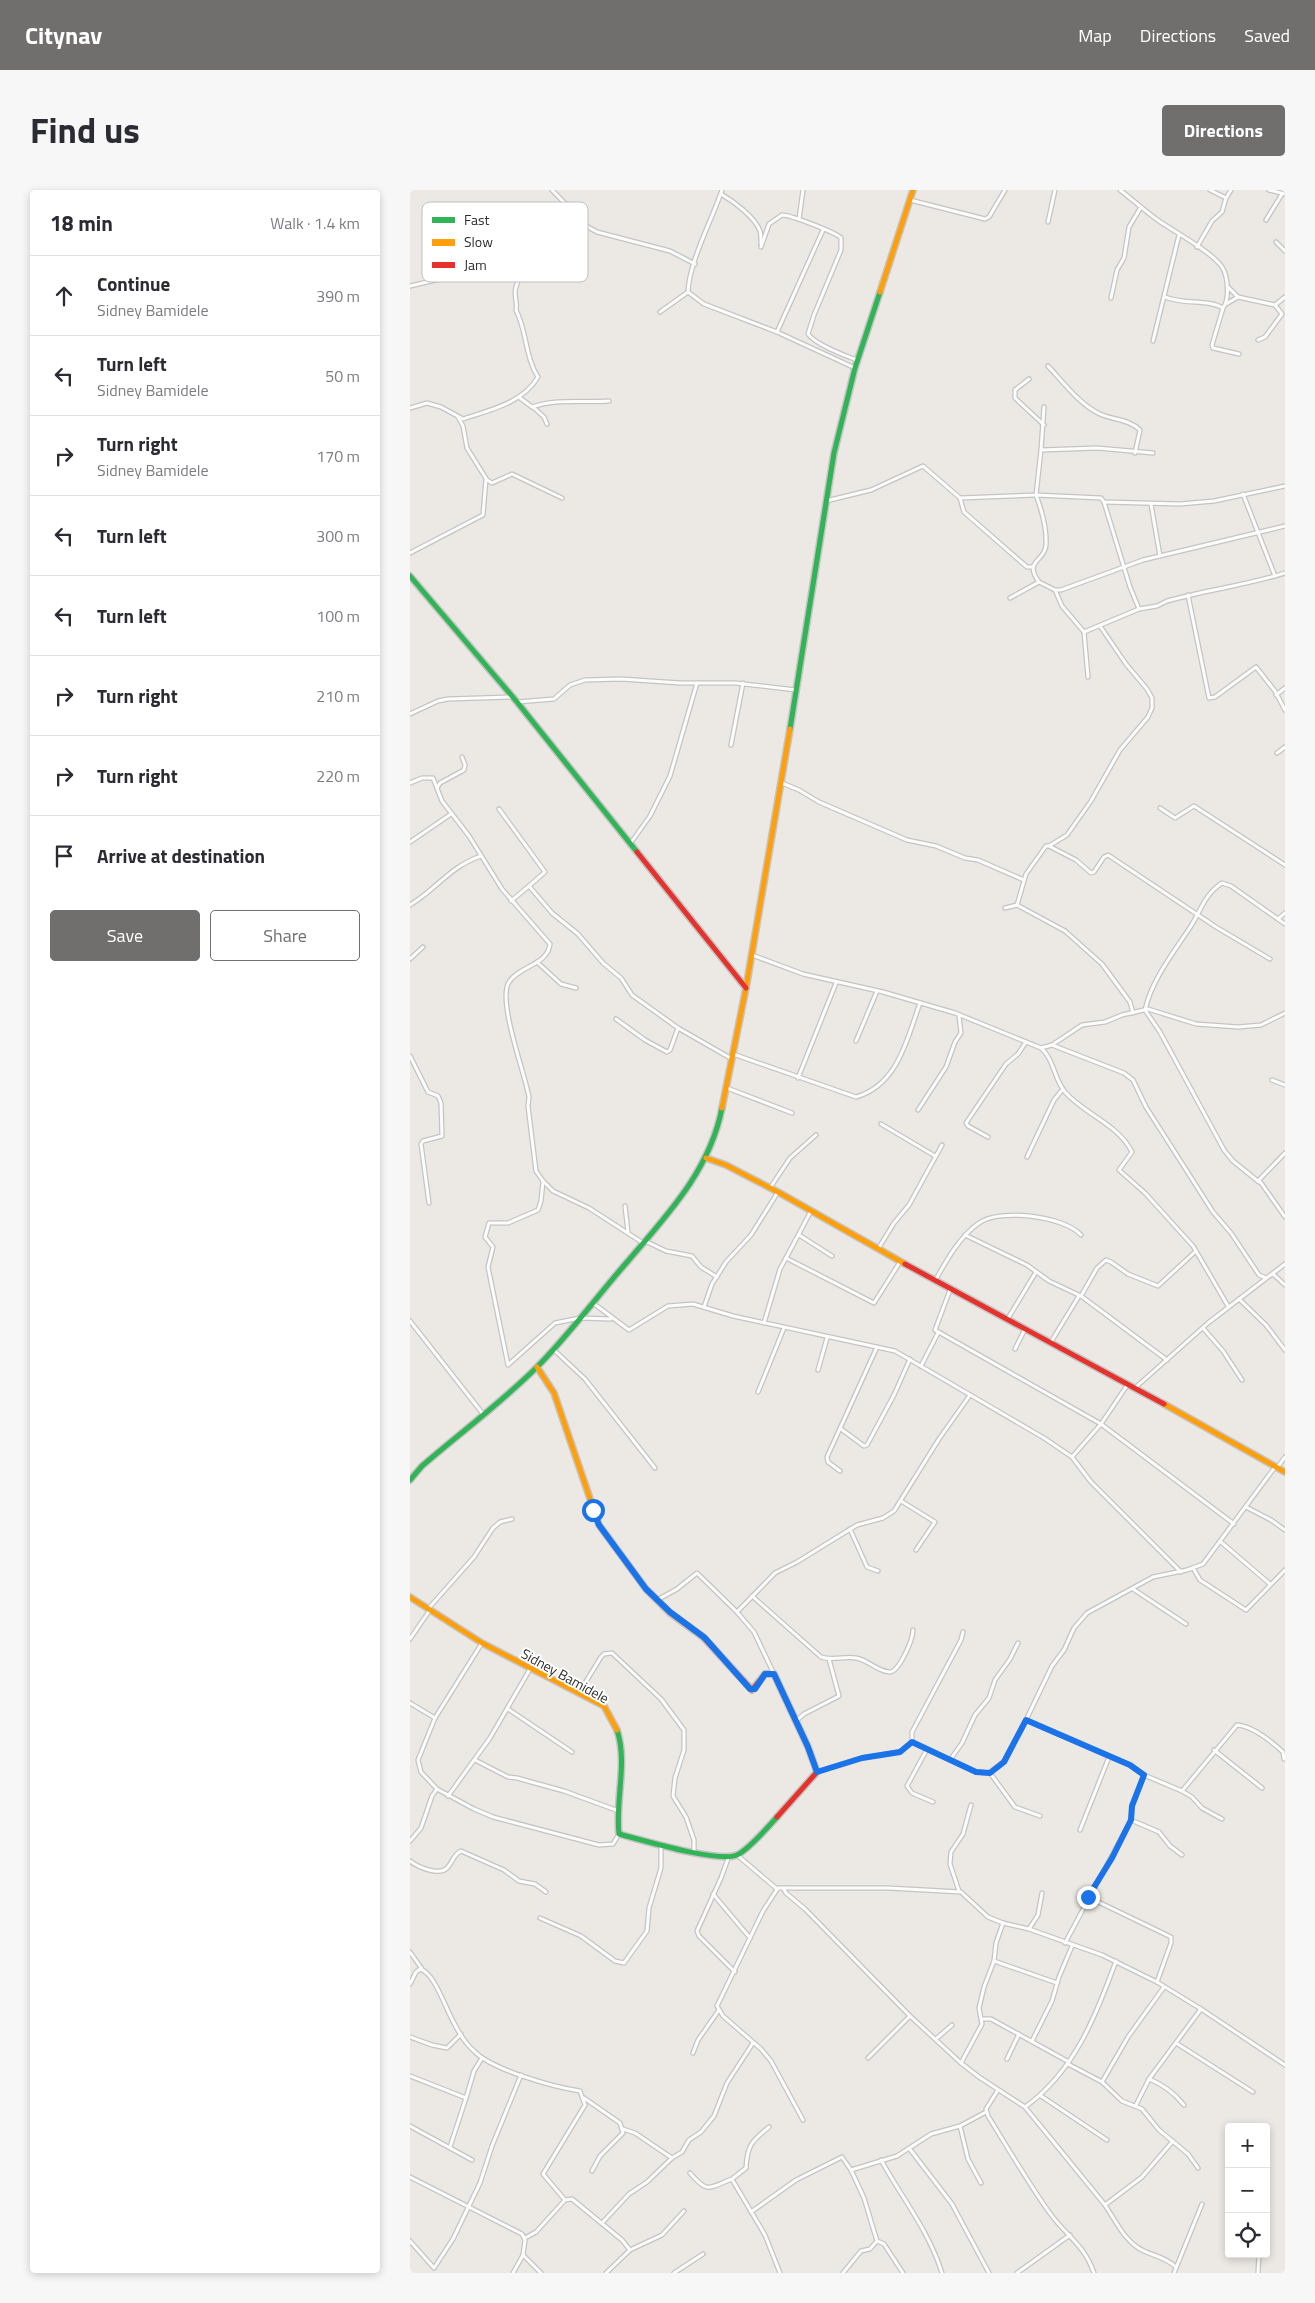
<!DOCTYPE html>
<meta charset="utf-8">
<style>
body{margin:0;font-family:"Titillium Web",sans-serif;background:#f7f7f7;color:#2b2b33}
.controls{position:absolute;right:15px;bottom:15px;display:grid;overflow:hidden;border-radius:5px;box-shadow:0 2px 8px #0003}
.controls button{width:45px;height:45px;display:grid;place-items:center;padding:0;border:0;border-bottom:1px solid #e1e1e2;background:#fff;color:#2b2b33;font:25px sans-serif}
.stop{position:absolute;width:15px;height:15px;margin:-11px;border:4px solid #1a73e8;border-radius:50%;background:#fff}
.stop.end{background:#1a73e8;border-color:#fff;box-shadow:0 1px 5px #0008}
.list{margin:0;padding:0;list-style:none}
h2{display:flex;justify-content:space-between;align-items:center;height:65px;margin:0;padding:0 20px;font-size:21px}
h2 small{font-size:16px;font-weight:400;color:#7c7c81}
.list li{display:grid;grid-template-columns:32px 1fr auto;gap:15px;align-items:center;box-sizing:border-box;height:80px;padding:0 20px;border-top:1px solid #e1e1e2}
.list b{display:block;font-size:19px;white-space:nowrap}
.list p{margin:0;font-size:16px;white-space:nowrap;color:#7c7c81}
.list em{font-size:16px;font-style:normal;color:#7c7c81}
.actions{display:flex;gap:10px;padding:15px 20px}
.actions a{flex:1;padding:11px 0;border:1px solid #706f6e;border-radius:5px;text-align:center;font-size:18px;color:#706f6e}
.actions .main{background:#706f6e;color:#fff}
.icon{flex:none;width:28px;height:28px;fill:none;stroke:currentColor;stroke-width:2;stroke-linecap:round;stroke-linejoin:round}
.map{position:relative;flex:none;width:875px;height:2083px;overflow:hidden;border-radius:5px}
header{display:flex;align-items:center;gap:30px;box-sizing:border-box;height:70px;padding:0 25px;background:#706f6e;color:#fff}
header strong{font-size:24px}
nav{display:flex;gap:28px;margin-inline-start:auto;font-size:18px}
.intro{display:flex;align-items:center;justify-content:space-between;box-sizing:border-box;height:120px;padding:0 30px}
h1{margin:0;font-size:35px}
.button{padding:12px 22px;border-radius:5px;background:#706f6e;color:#fff;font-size:18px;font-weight:700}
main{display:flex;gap:30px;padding:0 30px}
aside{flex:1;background:#fff;border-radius:5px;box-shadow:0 2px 8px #0003}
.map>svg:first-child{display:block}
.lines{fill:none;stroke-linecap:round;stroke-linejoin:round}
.street-casing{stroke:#c5c4c5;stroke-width:5.5}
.fast-casing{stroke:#c5c4c5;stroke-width:8}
.slow-casing{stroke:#c5c4c5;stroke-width:8}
.jam-casing{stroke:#c5c4c5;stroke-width:8}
.street{stroke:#fcfcfb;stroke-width:3}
.fast{stroke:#30b455;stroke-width:5}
.slow{stroke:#ff9f0a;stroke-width:5}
.jam{stroke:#e5322d;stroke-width:5}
.route{stroke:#1a73e8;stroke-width:6}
.labels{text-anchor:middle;stroke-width:4;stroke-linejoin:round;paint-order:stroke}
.street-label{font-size:14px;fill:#2e2e2e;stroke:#fff}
.key{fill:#fff;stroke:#c0c0c0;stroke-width:1}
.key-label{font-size:14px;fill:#2e2e2e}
</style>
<header>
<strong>Citynav</strong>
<nav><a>Map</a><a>Directions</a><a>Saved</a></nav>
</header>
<div class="intro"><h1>Find us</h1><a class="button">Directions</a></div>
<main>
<aside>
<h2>18 min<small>Walk · 1.4 km</small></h2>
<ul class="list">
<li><svg class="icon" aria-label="ahead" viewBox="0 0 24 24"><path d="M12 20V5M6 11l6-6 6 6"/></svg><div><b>Continue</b><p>Sidney Bamidele</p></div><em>390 m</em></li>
<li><svg class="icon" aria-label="left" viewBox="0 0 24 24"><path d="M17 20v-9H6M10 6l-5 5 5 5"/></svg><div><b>Turn left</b><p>Sidney Bamidele</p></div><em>50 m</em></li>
<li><svg class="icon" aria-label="right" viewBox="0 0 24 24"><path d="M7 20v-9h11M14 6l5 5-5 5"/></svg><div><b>Turn right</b><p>Sidney Bamidele</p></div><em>170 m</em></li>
<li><svg class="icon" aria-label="left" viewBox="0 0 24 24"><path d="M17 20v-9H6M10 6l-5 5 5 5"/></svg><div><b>Turn left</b></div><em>300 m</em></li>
<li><svg class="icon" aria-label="left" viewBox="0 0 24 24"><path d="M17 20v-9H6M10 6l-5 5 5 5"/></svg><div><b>Turn left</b></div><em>100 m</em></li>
<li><svg class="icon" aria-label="right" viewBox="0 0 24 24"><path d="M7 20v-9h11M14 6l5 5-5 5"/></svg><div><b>Turn right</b></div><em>210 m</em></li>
<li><svg class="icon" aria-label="right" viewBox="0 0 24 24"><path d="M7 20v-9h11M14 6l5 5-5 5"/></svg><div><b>Turn right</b></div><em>220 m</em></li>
<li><svg class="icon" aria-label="arrive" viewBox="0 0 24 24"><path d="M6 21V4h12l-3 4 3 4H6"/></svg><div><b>Arrive at destination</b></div></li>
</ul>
<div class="actions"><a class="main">Save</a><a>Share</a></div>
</aside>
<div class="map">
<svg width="875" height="2083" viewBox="0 0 875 2083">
<rect width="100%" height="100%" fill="#ece8e4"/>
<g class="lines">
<!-- street casing -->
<g class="street-casing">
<g id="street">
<polyline points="142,0 178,37 187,42 260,61 285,74"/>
<path d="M312 0C302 30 279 72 278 102L294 114 367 142 445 178"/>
<path d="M710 0C723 10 736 22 749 31 765 42 802 62 812 77 818 86 820 109 813 118L802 155 803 158 829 164"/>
<polyline points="800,0 816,8"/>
<polyline points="859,0 875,4"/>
<path d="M311 4C323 11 345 27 350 41 351 44 351 50 351 54"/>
<polyline points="500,10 575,29 579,27 595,0"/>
<polyline points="389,29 393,0"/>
<polyline points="856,30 872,4"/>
<polyline points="638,32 645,0"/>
<polyline points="866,52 875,61"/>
<path d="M351 57 359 34 372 25C381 25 427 43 431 48V60L404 125 398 144C405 154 435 166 447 170"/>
<polyline points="787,57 802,31 812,22 816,8 821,0"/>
<polyline points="0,96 30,89 34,80 33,70"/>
<polyline points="818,97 828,107"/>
<path d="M755 107C774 115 798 109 813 118"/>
<polyline points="701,108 707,80 714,68 719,37 731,17"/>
<polyline points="816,114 828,107 865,115 872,124 855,147 848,150"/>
<polyline points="865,115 875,107"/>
<polyline points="250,122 278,102"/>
<polyline points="367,142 413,40"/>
<polyline points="743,151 769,45"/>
<path d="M638 176C653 192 670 215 690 224 703 230 719 229 730 240L725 263"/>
<polyline points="619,189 605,200 605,208 634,235"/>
<path d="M110 208 122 217C146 208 174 213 199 211"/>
<polyline points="123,217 134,227 137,234"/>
<path d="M0 218 17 213 31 217 53 229C80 220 113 213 128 187 115 167 117 141 106 120 108 112 103 105 106 97 120 52 139 57 171 30"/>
<polyline points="48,227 53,236 57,258 77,290 82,293 102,284 152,308"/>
<polyline points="631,260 634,217"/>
<polyline points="833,304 865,386"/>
<polyline points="550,308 626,305 631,260 687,258 743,263"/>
<polyline points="416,311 461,300 513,276 550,308 554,322 617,377 623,377"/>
<polyline points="694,312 720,397 729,419"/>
<polyline points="741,314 750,366"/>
<polyline points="0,363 73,325 76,289"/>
<polyline points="629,392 645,400 651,400 733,370 875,336"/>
<polyline points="645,400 652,416 674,442 678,487"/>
<polyline points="778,405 799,508 805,507 846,477 865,501 875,520"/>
<path d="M600 408 629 392C613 370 635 372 636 355 637 338 632 321 626 305L691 308 694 312 770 314 804 311 875 296"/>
<path d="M674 442 729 419 747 416 757 411C796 400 837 395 875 383"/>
<polyline points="866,505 875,498"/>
<polyline points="107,512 144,509 160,495 175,490 211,489 270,493 325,493 386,500"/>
<polyline points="0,524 28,511 38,509 102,507"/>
<polyline points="321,555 333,493"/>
<polyline points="867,563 875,557"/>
<path d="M0 593 12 588H23L32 611 59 646 92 699 140 754C138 775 109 776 99 792 87 810 115 884 119 907L118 916 126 981 133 991 143 1001 179 1018 233 1053"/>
<polyline points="372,593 389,600 409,612 497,650 526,656 555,668 568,670 614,690"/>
<polyline points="27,598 30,593 54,580 55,575 52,567"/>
<polyline points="750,618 765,628 784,616 875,675"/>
<polyline points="89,619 135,682 119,696"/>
<polyline points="0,652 41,624"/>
<polyline points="220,654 240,626 260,586 287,493"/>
<polyline points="639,656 657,645 681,611 710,560 738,527 742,518 742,508 737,499 716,474 690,436"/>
<polyline points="101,711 119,696 142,723 168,744 193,773 211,788 222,805 268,838 322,869"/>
<path d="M0 715C27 699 39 677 71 666"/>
<polyline points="607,715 616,684 636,656 639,656 666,670 681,683 684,682 694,667 698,665 806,737 860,769"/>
<polyline points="595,718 607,715 655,741 692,774 720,812 723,823"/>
<polyline points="868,729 875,723"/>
<path d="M342 765 393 784 473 802 545 823 631 858C644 869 644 889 655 902 674 924 708 934 722 962L709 980 735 1003 783 1056 818 1116"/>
<polyline points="0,769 13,757"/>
<polyline points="127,772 151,794 166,798"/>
<polyline points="206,829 235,850 257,862 260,860 268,838"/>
<polyline points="446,851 467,801"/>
<polyline points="642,855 714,883 723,890 736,917 803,1022 821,1043 849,1085 856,1088"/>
<polyline points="631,858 642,855 672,835 695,832 712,825 738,819 786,834 828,837 851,835 875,823"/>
<path d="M323 864 446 907C488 895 497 849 510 813"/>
<polyline points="0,866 18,902 28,906 31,913 32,946 13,951 11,954 19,1013"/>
<polyline points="388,888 426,793"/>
<polyline points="862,890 875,895"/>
<polyline points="317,898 382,923"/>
<polyline points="508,920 536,877 545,852 551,843 549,826"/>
<polyline points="471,934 525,966"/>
<polyline points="578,947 558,936 556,933 596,874 608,864 616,852"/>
<polyline points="875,963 849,990 875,1027"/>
<polyline points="617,967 644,910 653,899"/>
<polyline points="133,991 131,1011 128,1020 98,1033 79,1033 75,1047 83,1057 78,1077 98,1175 145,1133 170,1128 201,1129"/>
<path d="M849 992 823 971 814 960 750 842 735 820C742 789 764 762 781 736 791 720 795 704 812 693L821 696 875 734"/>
<polyline points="360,998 380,968 406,945"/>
<polyline points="215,1016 218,1042"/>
<polyline points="401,1021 376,1068 464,1113 490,1072"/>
<polyline points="389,1045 422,1066"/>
<polyline points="555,1045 617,1075 639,1091 671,1106 757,1170"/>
<polyline points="235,1051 256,1061 282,1066 291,1077 307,1087"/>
<polyline points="468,1059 484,1033 499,1015 532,955"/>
<polyline points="863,1084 875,1095"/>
<path d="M525 1091C536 1071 550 1046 569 1033 590 1018 654 1026 671 1045"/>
<polyline points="540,1100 525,1140 691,1234 824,1334"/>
<polyline points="671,1106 687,1078 696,1070 701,1072 718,1084 748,1096 786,1061"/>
<polyline points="829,1109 856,1135 875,1160"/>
<polyline points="183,1113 219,1140 258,1116 283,1114 323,1126 485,1161 634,1248 662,1267 681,1292 771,1382"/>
<polyline points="294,1117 302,1094 316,1072 341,1045 368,1002"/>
<polyline points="597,1130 626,1082"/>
<polyline points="0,1131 73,1224"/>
<polyline points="354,1133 370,1079 376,1068"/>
<polyline points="793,1138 813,1161 832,1190"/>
<polyline points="641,1152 669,1106"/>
<polyline points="143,1159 175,1189 245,1278"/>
<polyline points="605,1159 615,1139"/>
<polyline points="511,1176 528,1143"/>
<polyline points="408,1180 417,1148"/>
<polyline points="726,1197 798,1133 875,1074"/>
<polyline points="348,1202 374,1138"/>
<polyline points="431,1239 454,1256 457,1255 484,1205 500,1169"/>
<polyline points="662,1267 691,1234 718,1194"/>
<path d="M865 1277 793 1374 777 1380 743 1387 677 1423 664 1438 654 1460 642 1476 616 1530 719 1575 734 1585 772 1601 827 1535C843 1536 862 1552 873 1562L874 1569"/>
<polyline points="867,1278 875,1267"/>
<polyline points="430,1281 418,1272 417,1267 467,1157"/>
<polyline points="491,1311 525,1332 506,1360"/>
<polyline points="836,1317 861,1330 875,1340"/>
<polyline points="440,1339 457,1377 468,1381"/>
<polyline points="811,1352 860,1394"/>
<polyline points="783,1378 790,1390 836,1420 875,1380"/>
<polyline points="723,1399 776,1434"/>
<path d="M342 1406 411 1467C422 1471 434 1466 446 1468 458 1470 467 1481 479 1482 489 1483 503 1449 503 1440"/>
<polyline points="247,1410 267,1399 287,1383 327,1422"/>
<polyline points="18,1419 64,1367 83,1338 90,1332 102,1329"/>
<polyline points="0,1449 20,1420"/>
<polyline points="72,1453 25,1528 8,1570 11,1582 27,1599 64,1619 83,1627 189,1655 203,1654 209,1644"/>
<polyline points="364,1484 344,1442 327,1422 365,1383 387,1372 447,1335 473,1328 484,1321 529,1249 560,1205"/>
<polyline points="169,1503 191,1467 194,1464 202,1463 251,1509 274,1540 274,1560 265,1588 263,1606 276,1627 284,1650 284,1663"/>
<polyline points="0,1513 25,1528"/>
<polyline points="98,1519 162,1562"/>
<polyline points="386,1531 394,1524 429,1506 419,1469"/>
<polyline points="502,1552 566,1582 579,1583 594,1571 616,1530"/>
<polyline points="502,1552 502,1542 551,1450 553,1442"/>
<polyline points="804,1560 852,1598"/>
<polyline points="516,1561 497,1596 502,1603 523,1612"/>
<polyline points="65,1570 98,1587 107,1588 154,1601 206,1620"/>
<polyline points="540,1570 552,1553 565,1525 579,1508 585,1490 600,1469 608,1453"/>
<polyline points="407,1582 452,1568 490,1562 502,1552"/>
<polyline points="580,1583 605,1617 630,1626"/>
<polyline points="734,1585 722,1615 721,1630 749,1642 760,1656 772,1665"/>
<polyline points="772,1601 782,1607 792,1618 812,1629"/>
<polyline points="38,1606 80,1548 120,1479"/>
<polyline points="670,1640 699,1567"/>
<polyline points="0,1651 11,1638 22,1606 27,1599"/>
<polyline points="327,1665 367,1699"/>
<polyline points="319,1666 311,1688 287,1741 289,1746 325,1782"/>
<path d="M0 1671C8 1677 30 1687 38 1677 43 1671 44 1664 51 1661L94 1680 109 1691 125 1694 136 1702"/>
<path d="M373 1698 376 1703 395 1719 500 1826 551 1873 569 1887 615 1917C664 1882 686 1826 706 1771"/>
<polyline points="549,1701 540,1674 541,1662 553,1644 561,1615"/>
<polyline points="303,1704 340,1748"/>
<polyline points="678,1707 761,1747 761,1753 747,1792"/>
<polyline points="130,1728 171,1746 205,1771 214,1773 237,1741 239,1718 251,1678 251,1655"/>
<polyline points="619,1739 628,1725 632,1703"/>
<polyline points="655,1753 721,1630"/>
<polyline points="0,1762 12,1779"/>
<polyline points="584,1771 647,1793"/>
<path d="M0 1794 6 1782 10 1779C25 1783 36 1820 44 1833 49 1843 56 1854 64 1861 82 1880 144 1897 170 1901L175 1915 133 1984 155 2010"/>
<polyline points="572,1829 581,1829 659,1872"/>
<polyline points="0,1847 22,1855 37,1858 51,1844"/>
<polyline points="526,1849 542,1835"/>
<polyline points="622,1851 642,1811 649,1787 662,1756"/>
<polyline points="766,1853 843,1902"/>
<polyline points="283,1863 288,1850 309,1820"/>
<polyline points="458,1868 500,1826"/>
<polyline points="597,1869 609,1844"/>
<polyline points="551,1873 572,1834 569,1818 574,1797 584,1771 586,1753 593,1733"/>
<polyline points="658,1874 692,1892 712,1911 732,1919 749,1940 778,1964 788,1978"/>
<polyline points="0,1886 56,1908 64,1881 72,1868"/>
<path d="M739 1889C752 1894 765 1904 774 1915"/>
<polyline points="692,1892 718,1847 754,1797"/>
<path d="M588 1900 576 1919 578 1926C598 1958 617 1991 639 2022 656 2046 674 2054 684 2083"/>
<polyline points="631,1906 697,1950"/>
<polyline points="174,1908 210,1933 213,1943 190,1966 182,1981"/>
<polyline points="726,1915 739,1889 791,1819"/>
<polyline points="615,1917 695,2015 732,1987 763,1951"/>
<polyline points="393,1930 361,1871 351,1859 313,1826 307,1816 353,1721 368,1698 478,1698 551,1702 578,1727 593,1733 619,1739 692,1765 747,1792 791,1819 875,1875"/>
<polyline points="0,1936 62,1970"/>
<polyline points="550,1936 558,1969 571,1993"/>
<polyline points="213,1939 225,1943 262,1968"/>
<polyline points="40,1957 56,1908"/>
<polyline points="499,1958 542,2014 579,2083"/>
<path d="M471 1970C492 2008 519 2041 532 2083"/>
<polyline points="441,1980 487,1966 521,1944 550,1936 576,1922"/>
<path d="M280 1983C298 2004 298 1998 322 1989L323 1991 355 2045 370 2083"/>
<polyline points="0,1987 112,2044 115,2050 113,2065 131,2083"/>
<path d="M322 1989 336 1978C337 1955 342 1951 359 1937"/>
<path d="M695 2015C705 2030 713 2047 727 2057 739 2066 751 2064 766 2077"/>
<polyline points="341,2022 386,1990 432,1967 441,1980 454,2008 467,2051 474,2054 493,2083"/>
<polyline points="192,2033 219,2004 237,1992 262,1968 272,1962 279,1950 291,1942 304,1926 317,1893 343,1853"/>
<polyline points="115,2048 126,2042 155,2010 162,2009 212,2050 220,2060 196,2083"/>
<polyline points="0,2051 24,2078 43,2049 70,1993 82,1956 111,1885"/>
<polyline points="220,2060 252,2045 274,2021"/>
<polyline points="103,2083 113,2065"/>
<polyline points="264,2083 293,2064"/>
<polyline points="433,2083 451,2061 460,2059 467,2051"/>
<polyline points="607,2083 660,2045"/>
<polyline points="764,2083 792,2014"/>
<polyline points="848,2083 849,2064"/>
</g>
</g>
<!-- fast casing -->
<g class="fast-casing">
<g id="fast">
<polyline points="0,386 107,512 227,662"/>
<polyline points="380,539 424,263 445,178 470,102"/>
<path d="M0 1290 12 1276C49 1244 92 1212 127 1177 159 1145 188 1105 218 1071 258 1024 300 980 312 918"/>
<path d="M207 1540C218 1573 205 1610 209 1644 232 1650 308 1673 327 1665 339 1659 359 1636 367 1627"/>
</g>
</g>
<!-- slow casing -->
<g class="slow-casing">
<g id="slow">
<polyline points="470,102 503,0"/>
<polyline points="312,918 336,798 380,539"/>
<polyline points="296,968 316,975 368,1002 495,1074"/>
<polyline points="127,1177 144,1203 189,1335 236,1399 260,1423 293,1447"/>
<polyline points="754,1214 875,1282"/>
<polyline points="0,1407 72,1453 194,1516 207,1540"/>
</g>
</g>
<!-- jam casing -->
<g class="jam-casing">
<g id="jam">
<polyline points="227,662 336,798"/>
<polyline points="495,1074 754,1214"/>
<polyline points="293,1447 342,1500 355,1484 364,1484 398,1557 407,1582 367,1627"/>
</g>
</g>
<!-- street -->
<use href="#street" class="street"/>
<!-- fast -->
<use href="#fast" class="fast"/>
<!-- slow -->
<use href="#slow" class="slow"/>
<!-- jam -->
<use href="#jam" class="jam"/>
</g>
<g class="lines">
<!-- route -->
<polyline class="route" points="183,1320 189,1335 236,1399 260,1422 295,1448 340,1499 345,1499 355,1484 364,1484 398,1557 407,1582 452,1568 490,1562 502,1552 566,1582 580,1583 594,1572 616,1530 720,1575 734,1585 722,1616 721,1630 702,1668 678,1707"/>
</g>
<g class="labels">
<!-- street labels -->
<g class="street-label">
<text transform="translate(155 1486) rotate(29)" y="5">Sidney Bamidele</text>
</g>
</g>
<!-- legend -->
<rect x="12" y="12" width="166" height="80" rx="8" class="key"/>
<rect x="22" y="27" width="23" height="6" fill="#30b455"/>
<rect x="22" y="49" width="23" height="7" fill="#ff9f0a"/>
<rect x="22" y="72" width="23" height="6" fill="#e5322d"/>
<g class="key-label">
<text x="54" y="35">Fast</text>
<text x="54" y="57">Slow</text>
<text x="54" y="80">Jam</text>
</g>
</svg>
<div class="controls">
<button>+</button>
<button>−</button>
<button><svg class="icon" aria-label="locate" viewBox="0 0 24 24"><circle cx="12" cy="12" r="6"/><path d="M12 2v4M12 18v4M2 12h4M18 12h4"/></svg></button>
</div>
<div class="stop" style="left:183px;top:1320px"></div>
<div class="stop end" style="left:678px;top:1707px"></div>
</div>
</main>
